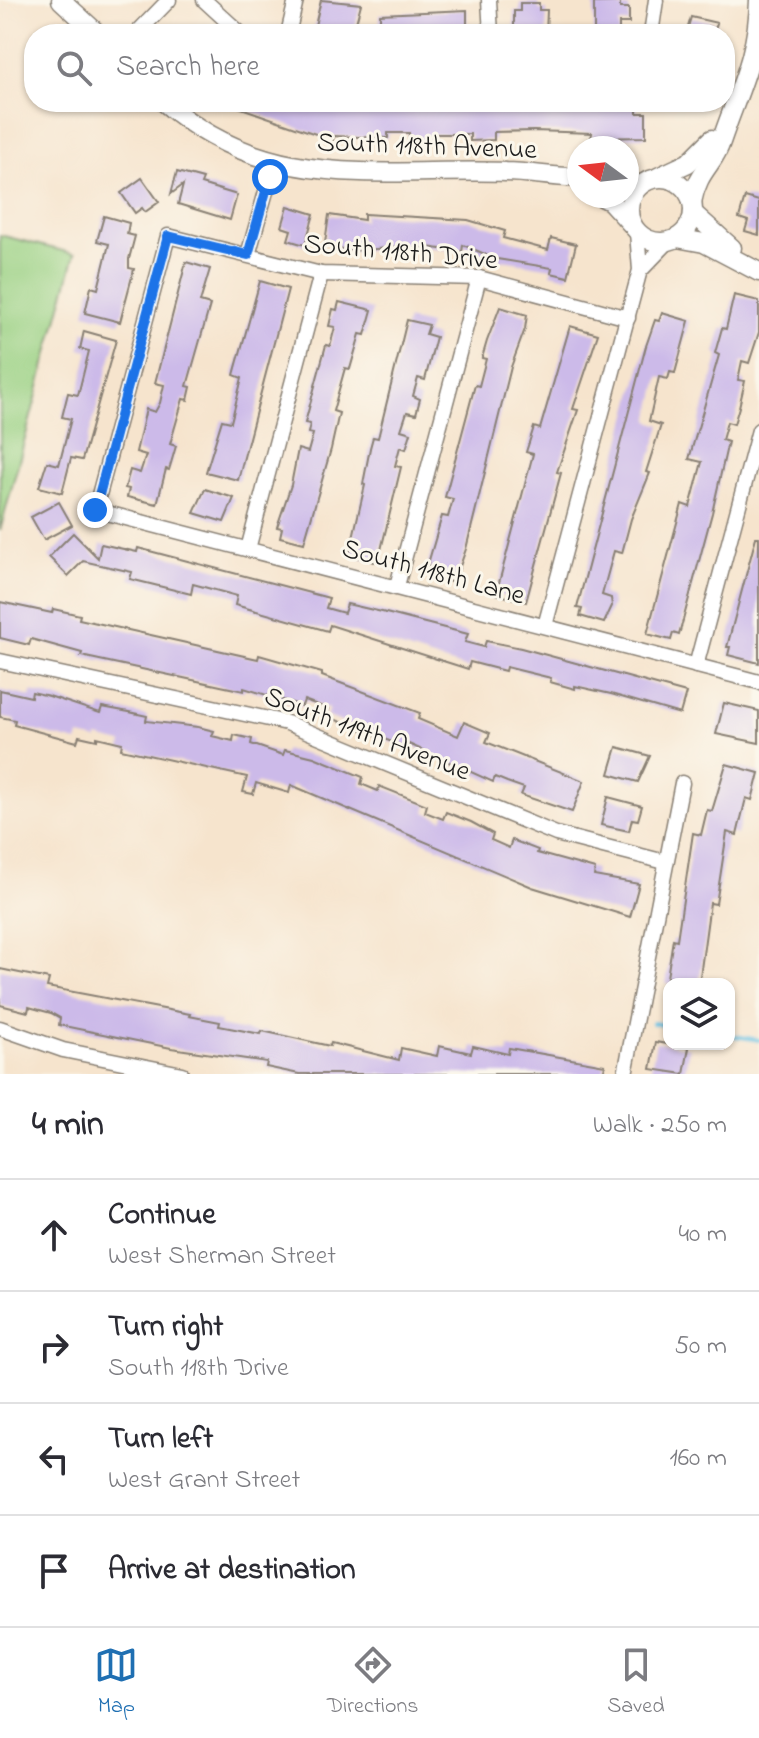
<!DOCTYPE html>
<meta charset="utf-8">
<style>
body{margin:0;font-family:"Indie Flower",sans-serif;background:#f2f2f3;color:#2b2b33}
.controls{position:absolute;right:24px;bottom:24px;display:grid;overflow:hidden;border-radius:16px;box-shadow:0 2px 6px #0004}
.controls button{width:72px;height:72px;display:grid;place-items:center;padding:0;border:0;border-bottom:2px solid #e1e1e2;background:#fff;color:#2b2b33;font:40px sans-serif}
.compass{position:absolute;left:567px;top:136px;width:72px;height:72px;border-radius:50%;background:#fff;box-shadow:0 2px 6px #0004;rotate:285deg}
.stop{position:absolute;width:24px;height:24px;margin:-18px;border:6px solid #1a73e8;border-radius:50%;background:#fff}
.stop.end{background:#1a73e8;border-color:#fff;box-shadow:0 2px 8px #0008}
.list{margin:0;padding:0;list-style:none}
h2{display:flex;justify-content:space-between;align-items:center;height:104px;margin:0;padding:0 32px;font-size:34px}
h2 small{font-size:26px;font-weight:400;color:#7c7c81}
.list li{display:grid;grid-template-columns:52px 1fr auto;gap:24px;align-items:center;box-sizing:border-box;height:112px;padding:0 32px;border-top:2px solid #e1e1e2}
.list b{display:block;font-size:30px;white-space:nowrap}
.list p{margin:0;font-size:26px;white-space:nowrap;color:#7c7c81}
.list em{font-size:26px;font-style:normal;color:#7c7c81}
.icon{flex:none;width:44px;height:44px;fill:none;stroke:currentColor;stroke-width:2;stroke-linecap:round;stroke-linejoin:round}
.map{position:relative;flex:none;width:759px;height:1074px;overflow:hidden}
.search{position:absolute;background:#fff;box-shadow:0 2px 6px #0004;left:24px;right:24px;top:24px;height:88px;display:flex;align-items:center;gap:20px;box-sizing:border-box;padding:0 28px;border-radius:32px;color:#7c7c81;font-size:30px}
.sheet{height:552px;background:#fff}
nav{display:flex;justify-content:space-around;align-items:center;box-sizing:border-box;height:112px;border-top:2px solid #e1e1e2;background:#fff;font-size:22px;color:#7c7c81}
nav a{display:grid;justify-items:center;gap:4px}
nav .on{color:#1f6fb2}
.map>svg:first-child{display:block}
.green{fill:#99d082;stroke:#5a764f;stroke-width:2}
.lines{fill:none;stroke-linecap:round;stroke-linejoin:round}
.stream{stroke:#65c1e3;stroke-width:4}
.building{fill:#ccbae9}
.minor-casing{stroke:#898074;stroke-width:17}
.tertiary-casing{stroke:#898074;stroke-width:21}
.minor{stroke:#fff;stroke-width:14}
.tertiary{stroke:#fff;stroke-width:18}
.route{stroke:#1a73e8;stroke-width:10}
.labels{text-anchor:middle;stroke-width:6;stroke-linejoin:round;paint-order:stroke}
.street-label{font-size:28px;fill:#1c1c1c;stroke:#fbf7ec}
</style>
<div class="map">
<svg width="759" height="1074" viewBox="0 0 759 1074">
<rect width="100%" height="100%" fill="#fbf7ec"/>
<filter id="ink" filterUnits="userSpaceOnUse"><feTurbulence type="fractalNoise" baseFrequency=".0125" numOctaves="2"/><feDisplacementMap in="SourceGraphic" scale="16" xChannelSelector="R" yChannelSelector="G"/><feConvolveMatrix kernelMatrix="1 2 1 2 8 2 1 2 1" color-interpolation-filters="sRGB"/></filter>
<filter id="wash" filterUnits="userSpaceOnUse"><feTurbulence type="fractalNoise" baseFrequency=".006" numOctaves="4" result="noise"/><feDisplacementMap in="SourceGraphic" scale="32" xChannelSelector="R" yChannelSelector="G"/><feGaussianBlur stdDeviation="1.8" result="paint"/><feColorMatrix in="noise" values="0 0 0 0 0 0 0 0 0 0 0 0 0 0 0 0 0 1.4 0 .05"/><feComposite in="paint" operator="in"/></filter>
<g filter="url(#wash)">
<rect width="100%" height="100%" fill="#f6e4cd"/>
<!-- green -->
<polygon class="green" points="0,235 75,254 0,531"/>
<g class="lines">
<!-- stream -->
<g class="stream">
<polyline points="653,1023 669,1026"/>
<polyline points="729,1035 759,1040"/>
</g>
</g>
<g id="blocks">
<!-- building -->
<g class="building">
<polygon points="321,0 361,4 353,34 313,34"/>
<polygon points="620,2 620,8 629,8 629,23 619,23 619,34 594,34 594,3"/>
<polygon points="520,3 539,3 539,10 547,10 546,34 514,34 514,11 520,11"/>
<polygon points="467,10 467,34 380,34 380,14"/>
<polygon points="691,17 717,23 714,33 686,34"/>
<polygon points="224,102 300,102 316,107 318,102 363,102 363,109 388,110 388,102 453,102 453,105 514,102 514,111 541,110 541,102 637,105 637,113 646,113 646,137 591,138 592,133 534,131 494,132 494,140 470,141 470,134 433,134 433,141 409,141 409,133 388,133 388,138 334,136 333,140"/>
<polygon points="177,172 203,179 201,184 237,195 230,220 178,204 183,185 171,194"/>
<polygon points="142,178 159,202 145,212 142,208 135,213 121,193"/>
<polygon points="745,197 759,201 759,235 745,231 748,221 739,218"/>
<polygon points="288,206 314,214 305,245 288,240 291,230 282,227"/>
<polygon points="364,214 468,220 505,231 503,238 548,250 551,238 576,244 568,277 551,273 552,268 497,259 463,245 462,252 427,247 410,250 410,246 353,251 332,248 332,244 325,243 329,215 364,220"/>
<polygon points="104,216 129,223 127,234 135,236 129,259 129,268 134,269 120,322 85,313 91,287 98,289 109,244 97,241"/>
<polygon points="186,262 210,269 200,302 210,305 187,386 191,387 188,400 183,399 170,444 176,446 169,470 166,469 157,504 127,497 129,489 125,488 130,470 140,473 146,455 136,452 146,409 155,412 160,403 164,385 155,383"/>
<polygon points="260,281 288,289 238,480 206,472 222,420 231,422 242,378 234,375"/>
<polygon points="734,295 759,301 759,332 749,363 742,361 738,380 745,381 739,407 734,424 727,422 722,440 728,442 712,513 679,635 673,633 671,640 647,634 682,504 690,507 702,462 689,459 719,355 715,353 722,328 726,329"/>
<polygon points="339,302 372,310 365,335 360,334 350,369 345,368 333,411 339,413 331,449 304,543 280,537 282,528 277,527 291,485 298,449 308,452 313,434 308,433 310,424 305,423 326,345 330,346 335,327 329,326 333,309 337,310"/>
<polygon points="500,307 527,315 525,329 511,367 466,549 454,583 430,576 432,568 427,567 442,516 448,517 453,499 445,497 475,385 479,386 486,359 482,358 487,341"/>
<polygon points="662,313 689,321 675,373 670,372 668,379 659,377 649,421 661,425 646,472 650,473 631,519 622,553 614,551 602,595 611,598 612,606 604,623 580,616 582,609 577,608 646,346 655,320 659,321"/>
<polygon points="407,320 429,325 426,334 436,337 425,380 418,378 413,396 420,399 416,414 407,412 401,430 411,433 406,449 400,447 395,466 401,467 380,554 376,553 374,562 349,555 365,485 363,484 370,448 373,437 378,438"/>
<polygon points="570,326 598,334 573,409 578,410 557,472 561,473 526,602 496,594 533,454 526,452 534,427 540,429"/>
<polygon points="84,331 116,340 82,460 71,458 62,493 39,487 47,462 59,465 71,419 62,417 68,393 78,395 89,351 80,349"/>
<polygon points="205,489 234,498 224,522 194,513"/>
<polygon points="59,502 72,525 44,540 31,517"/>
<polygon points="73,533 98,558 101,544 137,552 138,548 329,598 326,608 344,613 347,604 382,612 468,634 465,642 484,647 486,641 521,648 686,693 680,714 611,694 575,686 575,689 550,682 551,678 506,667 505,671 470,662 468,669 330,625 328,631 235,605 237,596 193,584 191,594 130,579 132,572 83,561 68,576 49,557"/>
<polygon points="756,537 759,537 759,663 728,655 730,647 727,647"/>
<polygon points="0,602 52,613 53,609 80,615 79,619 258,659 259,655 322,673 322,676 420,713 418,719 458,736 464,722 490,733 486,742 584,781 572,812 521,795 524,788 507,782 495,777 493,782 409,744 407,748 326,716 329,709 304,700 302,706 244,688 244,691 81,656 82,653 31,639 29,645 0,638"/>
<polygon points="0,690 31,697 32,692 49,696 100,713 102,707 129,712 147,716 146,721 198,727 214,731 212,736 233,741 234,735 252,739 251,744 283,755 285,750 314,757 363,777 361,784 378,791 379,786 427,805 425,812 443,819 446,812 471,822 493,834 491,840 509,848 512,840 538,850 537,853 595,869 594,876 639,884 630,917 532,887 291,785 289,793 256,783 253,794 243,792 247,777 121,749 122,743 97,737 97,740 79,736 77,742 14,725 15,720 0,717"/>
<polygon points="724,703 759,711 759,743 716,734"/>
<polygon points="617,747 650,756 638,782 609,774"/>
<polygon points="726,764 759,773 752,800 746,798 737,835 727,832 716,904 710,903 699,984 666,984 673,939 677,940 693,833 701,835 707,810 712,811"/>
<polygon points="608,797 642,806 638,820 632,819 629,831 601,825"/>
<polygon points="0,969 49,979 47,987 190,1014 189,1016 220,1022 219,1026 261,1034 262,1031 330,1046 331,1043 399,1060 401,1048 437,1056 439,1046 471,1053 473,1046 508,1054 509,1048 605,1065 603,1074 299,1074 266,1067 267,1062 171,1048 59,1025 60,1018 51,1013 29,1007 28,1012 0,1005"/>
<polygon points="656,1042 689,1048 684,1074 651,1069"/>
</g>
</g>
</g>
<g filter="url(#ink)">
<use href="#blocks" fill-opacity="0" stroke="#898074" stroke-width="2"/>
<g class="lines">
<!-- minor casing -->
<g class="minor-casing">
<g id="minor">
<polyline points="204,0 241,34"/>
<polyline points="489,0 491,34"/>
<polyline points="136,34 169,0"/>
<polyline points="288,34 296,0"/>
<polyline points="651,34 656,0"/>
<polyline points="248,255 275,160"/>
<polyline points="641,270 668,242"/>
<polyline points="628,318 479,278 321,274 168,236 95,510 759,682"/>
<polyline points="248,549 321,274"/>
<polyline points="397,586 479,278"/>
<polyline points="545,626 640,270 637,232"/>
<polyline points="0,661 287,723 556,834 665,862"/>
<polyline points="696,666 759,430"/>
<polyline points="0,1028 63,1050 182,1074"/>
<polyline points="625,1074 682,783"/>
</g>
</g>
<!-- tertiary casing -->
<g class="tertiary-casing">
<g id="tertiary">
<polyline points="61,0 98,34"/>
<path d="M164 102C269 194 381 168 506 172 531 172 554 178 579 177"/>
<polyline points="658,177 688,163 712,139"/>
<circle cx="661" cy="210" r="32"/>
<polyline points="600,196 610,201 632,225"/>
<path d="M692 202C698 170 714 165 721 142 738 91 758 56 759 0"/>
<polyline points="693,213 732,248"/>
<polyline points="677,238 704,243 759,272"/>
</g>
</g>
<!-- minor -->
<use href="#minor" class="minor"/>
<!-- tertiary -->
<use href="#tertiary" class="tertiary"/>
</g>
</g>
<g class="lines" filter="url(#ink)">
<!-- route -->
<polyline class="route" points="95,510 168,236 248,255 270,177"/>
</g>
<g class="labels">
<!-- street labels -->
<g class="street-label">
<text transform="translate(427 144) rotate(2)" y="10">South 118th Avenue</text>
<text transform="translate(401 250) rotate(5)" y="10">South 118th Drive</text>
<text transform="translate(434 570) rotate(15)" y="10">South 118th Lane</text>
<text transform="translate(368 732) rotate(21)" y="10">South 119th Avenue</text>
</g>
</g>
</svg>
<div class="controls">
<button><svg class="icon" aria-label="layers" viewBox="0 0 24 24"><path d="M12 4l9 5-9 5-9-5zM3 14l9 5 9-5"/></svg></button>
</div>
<svg class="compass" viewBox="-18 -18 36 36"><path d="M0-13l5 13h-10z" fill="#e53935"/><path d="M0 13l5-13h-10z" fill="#7c7c81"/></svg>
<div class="stop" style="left:270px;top:177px"></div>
<div class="stop end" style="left:95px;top:510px"></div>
<div class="search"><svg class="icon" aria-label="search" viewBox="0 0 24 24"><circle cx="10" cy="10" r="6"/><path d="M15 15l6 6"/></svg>Search here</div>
</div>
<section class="sheet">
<h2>4 min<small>Walk · 250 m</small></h2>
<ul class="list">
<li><svg class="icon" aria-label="ahead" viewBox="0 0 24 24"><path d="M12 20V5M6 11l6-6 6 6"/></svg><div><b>Continue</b><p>West Sherman Street</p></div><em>40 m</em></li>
<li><svg class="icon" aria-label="right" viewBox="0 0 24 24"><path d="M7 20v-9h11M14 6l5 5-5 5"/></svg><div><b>Turn right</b><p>South 118th Drive</p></div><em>50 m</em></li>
<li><svg class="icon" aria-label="left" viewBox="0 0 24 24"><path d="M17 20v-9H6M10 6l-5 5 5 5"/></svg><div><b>Turn left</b><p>West Grant Street</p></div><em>160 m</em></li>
<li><svg class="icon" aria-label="arrive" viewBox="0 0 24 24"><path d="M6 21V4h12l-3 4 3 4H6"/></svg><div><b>Arrive at destination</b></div></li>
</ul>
</section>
<nav>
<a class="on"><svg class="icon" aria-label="map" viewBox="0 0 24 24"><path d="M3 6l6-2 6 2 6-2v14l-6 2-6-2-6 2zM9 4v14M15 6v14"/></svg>Map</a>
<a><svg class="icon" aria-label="directions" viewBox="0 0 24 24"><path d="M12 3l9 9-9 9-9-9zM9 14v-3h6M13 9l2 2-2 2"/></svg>Directions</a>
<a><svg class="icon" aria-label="saved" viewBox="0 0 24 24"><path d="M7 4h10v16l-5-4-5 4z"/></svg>Saved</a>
</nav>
